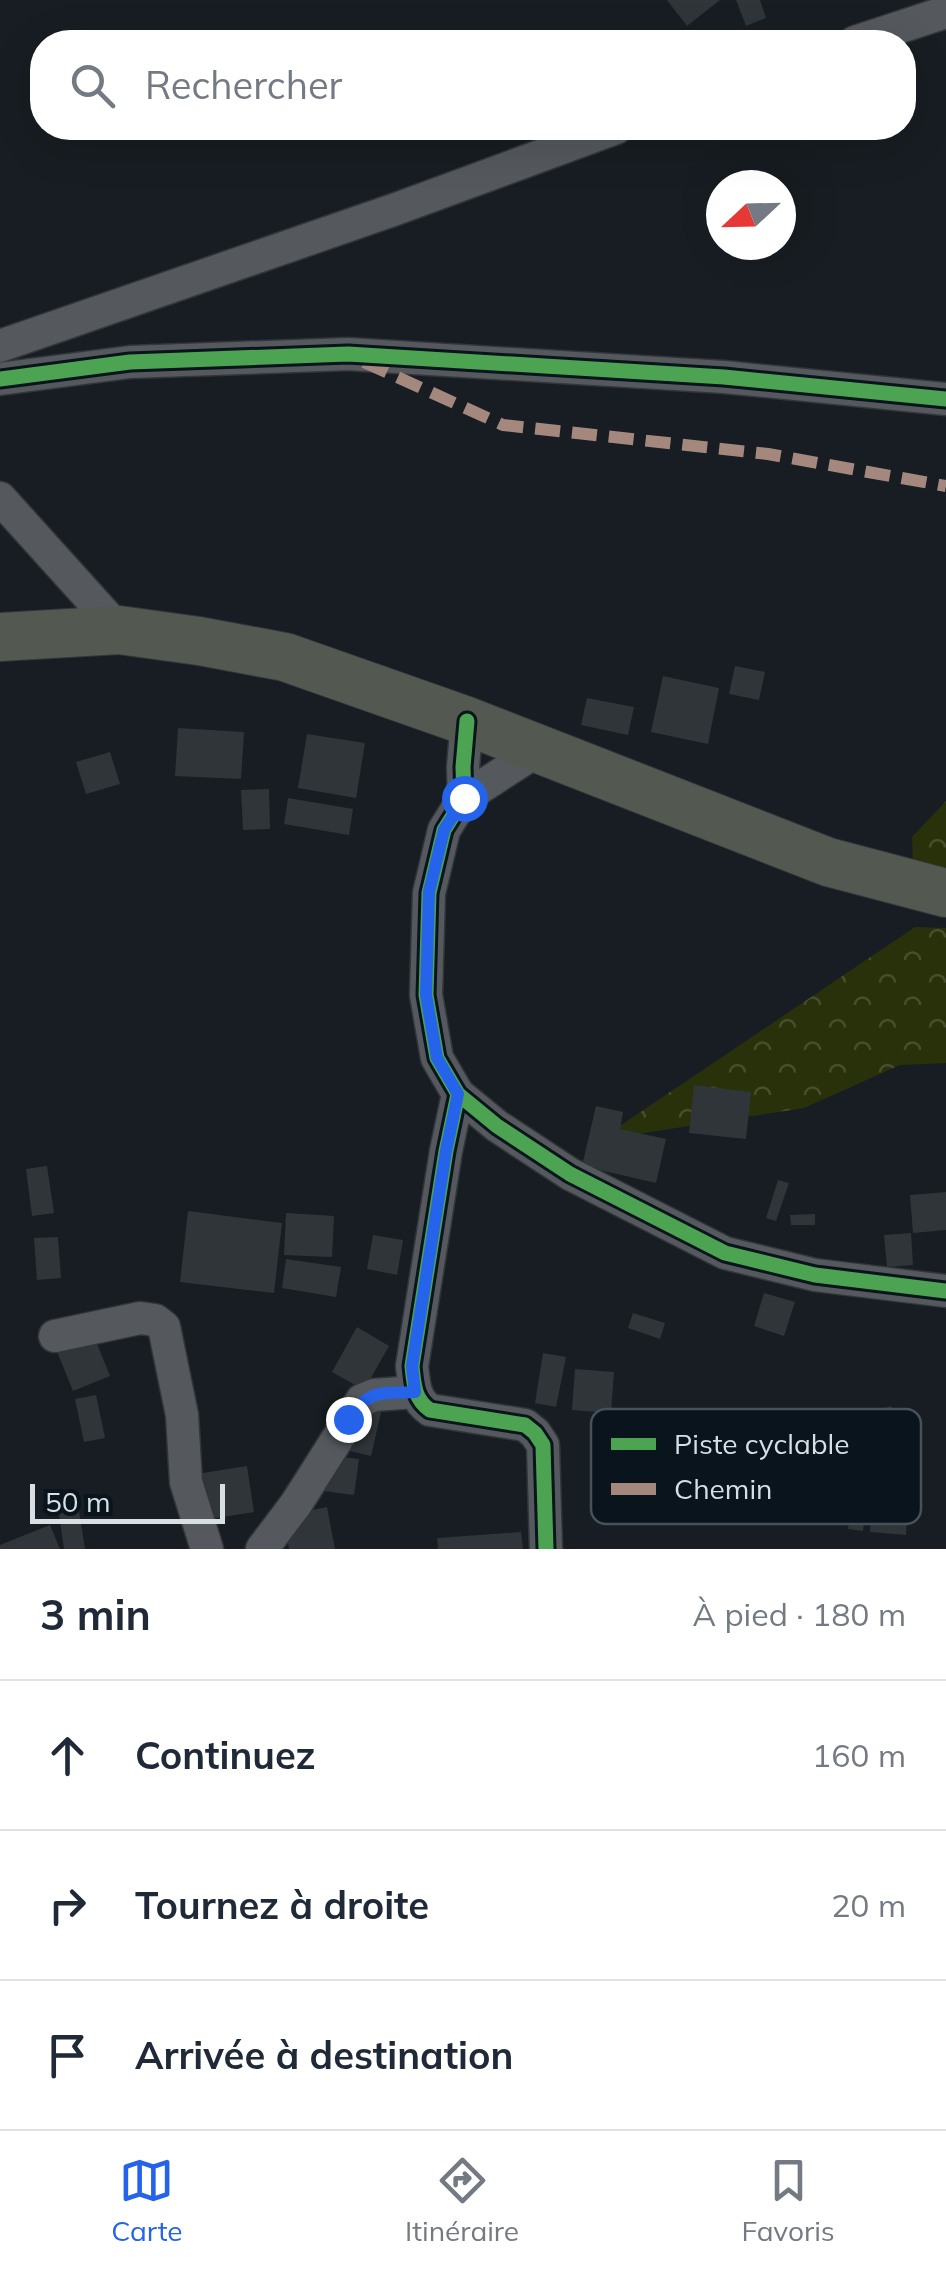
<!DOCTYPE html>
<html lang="fr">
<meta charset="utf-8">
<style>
body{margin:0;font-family:Mulish,sans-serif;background:#f2f2f3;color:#1f2937}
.compass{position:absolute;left:706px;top:170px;width:90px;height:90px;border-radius:50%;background:#fff;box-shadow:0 10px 40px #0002;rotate:248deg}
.scale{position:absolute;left:30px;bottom:25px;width:195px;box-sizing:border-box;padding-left:10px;border:5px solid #d7dfe5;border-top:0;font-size:28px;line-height:35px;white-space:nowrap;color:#d7dfe5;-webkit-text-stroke:8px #09141d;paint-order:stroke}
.stop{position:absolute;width:30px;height:30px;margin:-22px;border:8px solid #2563eb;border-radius:50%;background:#fff}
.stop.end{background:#2563eb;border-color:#fff;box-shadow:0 2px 10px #0008}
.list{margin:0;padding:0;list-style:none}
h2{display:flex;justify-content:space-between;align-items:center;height:130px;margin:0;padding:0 40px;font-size:42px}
h2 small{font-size:32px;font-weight:400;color:#747a83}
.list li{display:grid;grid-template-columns:65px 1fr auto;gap:30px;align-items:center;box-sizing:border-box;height:150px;padding:0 40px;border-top:2px solid #e0e1e3}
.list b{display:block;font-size:38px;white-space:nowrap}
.list em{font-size:32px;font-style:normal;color:#747a83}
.icon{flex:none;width:55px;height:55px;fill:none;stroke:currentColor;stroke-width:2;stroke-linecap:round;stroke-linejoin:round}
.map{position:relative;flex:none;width:946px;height:1549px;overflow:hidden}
.search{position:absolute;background:#fff;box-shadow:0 10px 40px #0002;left:30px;right:30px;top:30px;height:110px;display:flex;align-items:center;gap:25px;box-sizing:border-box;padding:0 35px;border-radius:40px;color:#747a83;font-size:38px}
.sheet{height:580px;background:#fff}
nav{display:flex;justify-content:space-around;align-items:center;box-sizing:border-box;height:140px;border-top:2px solid #e0e1e3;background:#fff;font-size:28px;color:#747a83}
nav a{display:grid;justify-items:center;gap:5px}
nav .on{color:#2563eb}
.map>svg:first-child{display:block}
.forest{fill:url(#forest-crowns)}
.building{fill:#303539}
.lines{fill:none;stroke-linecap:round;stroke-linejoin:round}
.minor-casing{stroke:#32363a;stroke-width:35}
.highway-casing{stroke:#32363a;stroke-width:50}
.minor{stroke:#55595e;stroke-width:32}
.highway{stroke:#535950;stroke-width:48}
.quiet{stroke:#a5887d;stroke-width:12;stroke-dasharray:25 12;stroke-linecap:butt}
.cycleway-casing{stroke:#09141d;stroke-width:21}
.cycleway{stroke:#4ca352;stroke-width:15}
.route{stroke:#2563eb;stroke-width:12}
.key{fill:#09141d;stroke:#475159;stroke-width:2.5}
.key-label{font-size:28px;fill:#d7dfe5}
</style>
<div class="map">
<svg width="946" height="1549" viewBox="0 0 946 1549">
<defs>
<pattern id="forest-crowns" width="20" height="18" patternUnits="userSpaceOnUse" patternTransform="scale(2.5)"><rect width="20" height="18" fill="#283109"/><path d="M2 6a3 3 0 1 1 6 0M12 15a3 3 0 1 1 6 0" fill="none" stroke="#464e2d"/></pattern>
</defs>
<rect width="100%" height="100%" fill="#171d22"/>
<!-- forest -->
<g class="forest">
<polygon points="946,801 946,891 914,886 912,837"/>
<polygon points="915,927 946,928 946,1063 900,1065 804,1108 599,1140"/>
</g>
<!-- building -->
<g class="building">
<polygon points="667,0 720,0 687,26"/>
<polygon points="736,0 760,0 766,18 746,26"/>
<polygon points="735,666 765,672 759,700 729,694"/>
<polygon points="663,676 719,688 708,744 651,732"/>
<polygon points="587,698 634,707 628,735 581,725"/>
<polygon points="178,728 244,732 241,779 175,776"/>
<polygon points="307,734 365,743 356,798 298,788"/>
<polygon points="110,752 120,784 86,794 76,762"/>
<polygon points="269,789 270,829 243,830 241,790"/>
<polygon points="288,798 353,809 349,835 284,824"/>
<polygon points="694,1085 751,1092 746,1139 689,1133"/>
<polygon points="596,1106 623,1112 620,1129 666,1139 656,1183 582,1166"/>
<polygon points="47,1166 54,1213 32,1216 26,1169"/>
<polygon points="778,1180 789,1183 776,1221 766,1218"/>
<polygon points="946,1192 946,1230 913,1233 910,1195"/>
<polygon points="188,1211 282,1223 274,1293 180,1282"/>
<polygon points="286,1213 334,1216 332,1257 284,1255"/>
<polygon points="815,1214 815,1225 791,1225 790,1215"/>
<polygon points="911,1233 913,1265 887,1267 884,1235"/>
<polygon points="373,1235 403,1240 397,1275 367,1269"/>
<polygon points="58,1237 61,1278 37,1280 34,1238"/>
<polygon points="286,1259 341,1267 336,1297 282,1288"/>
<polygon points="764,1293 795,1302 784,1336 754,1326"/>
<polygon points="633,1313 665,1323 660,1339 628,1328"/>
<polygon points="357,1327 389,1346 364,1390 332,1372"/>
<polygon points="93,1334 110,1376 73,1391 56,1349"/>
<polygon points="543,1353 566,1357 556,1407 535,1403"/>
<polygon points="575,1369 614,1372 611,1413 572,1410"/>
<polygon points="96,1395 105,1438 84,1442 75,1399"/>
<polygon points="349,1396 383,1404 371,1456 337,1448"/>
<polygon points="891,1406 896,1419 868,1429 863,1416"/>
<polygon points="320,1454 359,1459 354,1495 315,1490"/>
<polygon points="247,1466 254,1512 204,1520 197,1474"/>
<polygon points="853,1480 869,1482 863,1531 848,1529"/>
<polygon points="873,1480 909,1482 906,1535 870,1532"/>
<polygon points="78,1504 85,1549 64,1549 58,1507"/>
<polygon points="327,1507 335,1549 289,1549 283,1516"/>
<polygon points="50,1525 60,1549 0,1549 0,1545"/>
<polygon points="521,1532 523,1549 438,1549 437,1538"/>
</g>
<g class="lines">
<!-- minor casing -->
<g class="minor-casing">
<g id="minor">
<polyline points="855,42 946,12"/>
<polyline points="0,346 396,209 616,128"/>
<polyline points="0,379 130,362 348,354 724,377 946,399"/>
<polyline points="0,498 119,630"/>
<polyline points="467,721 463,767 464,798 444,830 429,893 426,995 437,1058 458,1094 497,1126 570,1174 725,1253 815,1275 946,1291"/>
<polyline points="464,798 538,750"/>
<path d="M458 1094 446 1151 412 1366C414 1384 414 1399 430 1410L525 1425 535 1433 543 1445 546 1549"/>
<polyline points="55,1336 140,1318 155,1320 164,1327 182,1415 186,1482 207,1549"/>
<polyline points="262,1549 296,1504 362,1400 374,1395 415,1392"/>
</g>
</g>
<!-- highway casing -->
<g class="highway-casing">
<polyline id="highway" points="0,637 119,630 199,641 285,657 467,721 828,862 946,893"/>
</g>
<!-- minor -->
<use href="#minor" class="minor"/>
<!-- highway -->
<use href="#highway" class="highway"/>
<!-- quiet -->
<polyline class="quiet" points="364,362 503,425 768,454 946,486"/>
<!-- cycleway casing -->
<g class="cycleway-casing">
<g id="cycleway">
<polyline points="0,379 130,362 348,354 724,377 946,399"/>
<polyline points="467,721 463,767 464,798 444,830 429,893 426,995 437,1058 458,1094 497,1126 570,1174 725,1253 815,1275 946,1291"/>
<path d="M458 1094 446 1151 412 1366C414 1384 414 1399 430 1410L525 1425 535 1433 543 1445 546 1549"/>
</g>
</g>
<!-- cycleway -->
<use href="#cycleway" class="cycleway"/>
</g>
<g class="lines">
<!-- route -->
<path class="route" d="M348 1419C371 1388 379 1394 415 1392L412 1366 446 1151 458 1094 437 1058 426 995 429 892 444 830 464 798"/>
</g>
<!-- legend -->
<rect x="591" y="1409" width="330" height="115" rx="15" class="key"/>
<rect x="611" y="1438" width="45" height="12" fill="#4ca352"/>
<rect x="611" y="1483" width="45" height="12" fill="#a5887d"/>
<g class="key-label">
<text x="674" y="1454">Piste cyclable</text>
<text x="674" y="1499">Chemin</text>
</g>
</svg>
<svg class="compass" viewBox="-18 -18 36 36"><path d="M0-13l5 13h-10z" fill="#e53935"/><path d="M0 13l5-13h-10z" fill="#747a83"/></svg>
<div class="scale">50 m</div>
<div class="stop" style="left:464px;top:798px"></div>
<div class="stop end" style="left:348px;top:1419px"></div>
<div class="search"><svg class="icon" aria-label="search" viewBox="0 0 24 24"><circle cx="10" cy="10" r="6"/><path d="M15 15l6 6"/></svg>Rechercher</div>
</div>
<section class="sheet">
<h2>3 min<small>À pied · 180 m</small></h2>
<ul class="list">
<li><svg class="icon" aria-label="ahead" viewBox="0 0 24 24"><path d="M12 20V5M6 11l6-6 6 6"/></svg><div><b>Continuez</b></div><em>160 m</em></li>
<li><svg class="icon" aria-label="right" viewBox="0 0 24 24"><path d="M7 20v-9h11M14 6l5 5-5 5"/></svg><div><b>Tournez à droite</b></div><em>20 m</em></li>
<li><svg class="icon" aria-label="arrive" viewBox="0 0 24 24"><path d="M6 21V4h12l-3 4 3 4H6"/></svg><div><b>Arrivée à destination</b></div></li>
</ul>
</section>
<nav>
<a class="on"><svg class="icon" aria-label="map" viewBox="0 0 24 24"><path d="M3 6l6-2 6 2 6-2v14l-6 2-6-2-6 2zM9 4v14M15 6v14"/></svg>Carte</a>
<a><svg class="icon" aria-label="directions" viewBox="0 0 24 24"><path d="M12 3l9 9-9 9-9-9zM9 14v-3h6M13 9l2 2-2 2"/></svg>Itinéraire</a>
<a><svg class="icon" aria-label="saved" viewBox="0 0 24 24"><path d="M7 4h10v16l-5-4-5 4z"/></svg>Favoris</a>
</nav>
